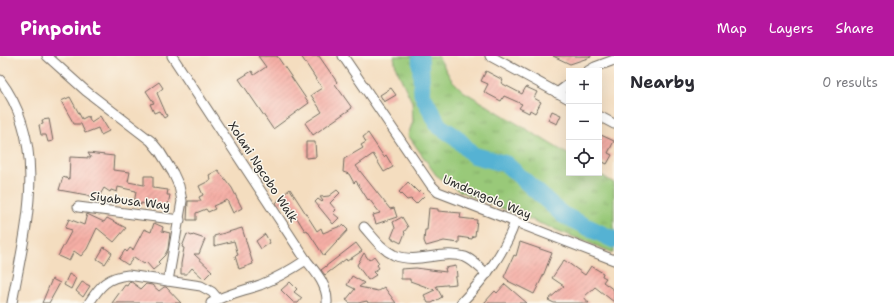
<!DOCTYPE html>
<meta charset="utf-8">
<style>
body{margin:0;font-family:"Shantell Sans",sans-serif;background:#f7f7f7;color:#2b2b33}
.controls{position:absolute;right:12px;top:12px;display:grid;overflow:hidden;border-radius:0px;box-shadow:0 4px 16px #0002}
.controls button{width:36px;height:36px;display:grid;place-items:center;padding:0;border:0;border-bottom:1px solid #e1e1e2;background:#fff;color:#2b2b33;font:20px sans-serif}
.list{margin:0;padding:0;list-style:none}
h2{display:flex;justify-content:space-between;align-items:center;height:52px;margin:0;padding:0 16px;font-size:17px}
h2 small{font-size:13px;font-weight:400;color:#7c7c81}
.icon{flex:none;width:22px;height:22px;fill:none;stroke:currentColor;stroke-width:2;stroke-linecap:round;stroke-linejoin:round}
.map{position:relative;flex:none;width:614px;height:247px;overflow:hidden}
header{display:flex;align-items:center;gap:24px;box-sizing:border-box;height:56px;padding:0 20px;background:#b5179e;color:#fff}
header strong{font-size:19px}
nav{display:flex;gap:22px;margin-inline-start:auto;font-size:14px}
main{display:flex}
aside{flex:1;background:#fff}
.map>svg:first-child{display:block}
.grass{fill:url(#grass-tufts);stroke:#627a52}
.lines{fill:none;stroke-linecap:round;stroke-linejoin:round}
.river{stroke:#55b2d3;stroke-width:17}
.building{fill:url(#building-hatch)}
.minor-casing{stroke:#71695f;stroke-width:11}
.minor{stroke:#fff;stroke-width:9}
.labels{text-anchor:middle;stroke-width:3;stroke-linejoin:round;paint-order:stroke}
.street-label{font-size:12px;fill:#2b2b2b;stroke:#fbf7ec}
</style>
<header>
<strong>Pinpoint</strong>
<nav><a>Map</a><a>Layers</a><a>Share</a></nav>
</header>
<main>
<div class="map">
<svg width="614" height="247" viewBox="0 0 614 247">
<defs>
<pattern id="grass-tufts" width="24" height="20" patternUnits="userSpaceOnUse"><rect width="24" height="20" fill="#99c979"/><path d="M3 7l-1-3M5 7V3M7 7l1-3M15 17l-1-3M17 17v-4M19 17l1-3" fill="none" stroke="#7da363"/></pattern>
<pattern id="building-hatch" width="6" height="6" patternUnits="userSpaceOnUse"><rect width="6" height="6" fill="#f5aea5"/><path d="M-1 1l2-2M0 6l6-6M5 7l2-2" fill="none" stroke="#d2968e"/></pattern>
</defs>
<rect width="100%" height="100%" fill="#fbf7ec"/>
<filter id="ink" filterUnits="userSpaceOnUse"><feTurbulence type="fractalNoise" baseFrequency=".025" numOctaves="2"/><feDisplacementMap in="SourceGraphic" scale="8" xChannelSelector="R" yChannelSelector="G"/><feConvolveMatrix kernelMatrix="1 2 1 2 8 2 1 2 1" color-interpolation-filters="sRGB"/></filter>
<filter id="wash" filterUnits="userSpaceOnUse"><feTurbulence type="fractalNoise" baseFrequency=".012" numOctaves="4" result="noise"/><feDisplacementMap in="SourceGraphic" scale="16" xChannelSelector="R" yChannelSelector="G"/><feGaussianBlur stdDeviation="0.9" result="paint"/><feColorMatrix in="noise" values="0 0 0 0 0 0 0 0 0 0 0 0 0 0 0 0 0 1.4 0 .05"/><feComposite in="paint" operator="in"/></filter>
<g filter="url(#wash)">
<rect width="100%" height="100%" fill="#f4ddbf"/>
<!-- grass -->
<polygon class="grass" points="394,0 438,0 451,23 463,35 569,99 569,117 598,117 614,127 614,197 459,135 436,119 408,79 413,65 412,46 396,12"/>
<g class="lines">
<!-- river -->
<polyline class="river" points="420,0 422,38 439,70 456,81 473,99 506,108 563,159 614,184"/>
</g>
<g id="blocks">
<!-- building -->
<g class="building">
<polygon points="258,0 277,0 309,47 273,73 239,23 252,15 254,19 266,11"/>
<polygon points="301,0 319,0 337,26 335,28 352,52 313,79 305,67 322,56 311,39 322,32"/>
<polygon points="553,0 591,0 591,1 570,8"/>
<polygon points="486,15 503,24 501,27 522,38 526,31 537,36 534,42 541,46 535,57 530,54 529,57 519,52 522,48 504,40 501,45 484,36 488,28 481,25"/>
<polygon points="159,26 163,32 157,37 167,60 164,62 159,55 154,57 150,48 154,47 146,35"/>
<polygon points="391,32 396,39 384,46 380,39"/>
<polygon points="70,41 82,63 88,60 91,66 100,60 109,75 101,79 98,72 85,77 81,68 74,68 61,45"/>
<polygon points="552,55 561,59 557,68 548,64"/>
<polygon points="49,63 53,85 48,86 46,79 41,79 39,69 43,68 42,64"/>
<polygon points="368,77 384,101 386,99 393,111 384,116 373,98 356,110 390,153 394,152 397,161 376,168 373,159 380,157 369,143 368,144 356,125 354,127 349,118 343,116 344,103 363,92 361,89 366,86 363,81"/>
<polygon points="601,79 614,85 608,97 612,99 607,108 599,104 599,83"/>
<polygon points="306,86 315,86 316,101 306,102"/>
<polygon points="88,97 114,100 113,114 130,116 128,126 144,129 144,120 153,120 153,132 168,134 167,139 170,139 168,149 165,148 165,152 141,147 141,149 134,148 136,135 118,131 117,136 111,134 110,136 104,132 97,144 87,139 59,134 63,121 69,123 70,101 91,102"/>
<polygon points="218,114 232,132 242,152 233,157 227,144 213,150 215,153 208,156 206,153 196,157 196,164 187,164 188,145 201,145 199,141 203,139 199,130 211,124 209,119"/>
<polygon points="408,126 418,136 420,134 425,139 416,148 411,143 407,144 399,136"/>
<polygon points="290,133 317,175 321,172 323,177 343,169 348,174 324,200 307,174 305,175 287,146 278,150 276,147 282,140"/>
<polygon points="337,134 340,137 330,147 336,154 333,157 339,162 333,168 315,146 318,143 322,146 323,145 320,141 329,140"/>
<polygon points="429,152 438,153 438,155 461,157 460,162 477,164 475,180 473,180 472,183 459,181 459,187 444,185 426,190 424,185 425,174 427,174"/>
<polygon points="87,158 104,166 107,162 126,172 114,186 97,172 87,193 81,200 74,195 69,205 58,200 72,174 65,172 69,163 84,169"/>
<polygon points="402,161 408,171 404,176 405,177 401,187 391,182 395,172 393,166"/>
<polygon points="154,167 163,171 162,175 170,177 168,193 165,199 158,206 160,208 153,214 146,206 144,208 134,201 128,209 119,203 125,194 127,196 130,192 133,194 144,173 151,176"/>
<polygon points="242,172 253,208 239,213 235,200 238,199 234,185 214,190 214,180"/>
<polygon points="187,178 192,180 193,179 205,183 199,198 194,198 212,215 204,223 192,212 187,218 181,218 181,208 184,192 182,191"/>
<polygon points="265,178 270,187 261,193 256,185"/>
<polygon points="520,186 552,197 543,220 534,238 508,225 509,225 504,221 514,199 516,200"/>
<polygon points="356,187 362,195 347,205 346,203 325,219 321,214"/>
<polygon points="104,191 112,197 105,208 97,203"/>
<polygon points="364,197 369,204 374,200 379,207 377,209 379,212 373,216 376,219 368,224 357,209"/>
<polygon points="564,204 585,219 591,210 603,217 602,220 606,222 603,226 614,234 614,246 595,231 584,241 589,247 554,247 548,244 564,230 552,222"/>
<polygon points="456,210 457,221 455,221 456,228 436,230 442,241 432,247 428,247 424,239 435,234 410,225 410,223 401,223 401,213 416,212 446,216 445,212"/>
<polygon points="69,218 76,222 71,233 64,229"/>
<polygon points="352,220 364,227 359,231 378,235 384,231 396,247 368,247 367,245 358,247 350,247 346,244 355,233 347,229"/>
<polygon points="52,223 60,227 49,247 42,247"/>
<polygon points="130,225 141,233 146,228 152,229 159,235 164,231 166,231 181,247 112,247 125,229 127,230"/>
<polygon points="82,226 90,230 83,241 76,235"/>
<polygon points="290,226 297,233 294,236 302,242 298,247 294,247 281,234"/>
<polygon points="505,228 527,247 484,247 495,235 497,237"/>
</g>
</g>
</g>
<g filter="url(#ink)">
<use href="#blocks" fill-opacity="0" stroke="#71695f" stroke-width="1"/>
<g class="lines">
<!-- minor casing -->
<g class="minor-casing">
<g id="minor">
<polyline points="47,0 86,35 151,85 160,96 173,117 179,130 182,145 168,225"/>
<path d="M172 0 306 204C316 216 328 230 327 247"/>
<polyline points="343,0 431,129 438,136 614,204"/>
<polyline points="490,0 569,43"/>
<polyline points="588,15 595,11 614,4"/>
<path d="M0 24C50 90 25 174 12 247"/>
<polyline points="557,37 569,28"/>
<polyline points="599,60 614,68"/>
<polyline points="78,151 180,164"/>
<path d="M364 171C373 181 381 193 394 199 418 209 442 193 465 201 473 204 480 212 487 218"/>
<path d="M89 247C100 230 107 221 128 219L201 230 212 236 218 243"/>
<path d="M211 247C226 238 243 235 260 229 277 222 291 214 306 204"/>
<path d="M461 247C484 223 504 198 515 166"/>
</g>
</g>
<!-- minor -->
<use href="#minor" class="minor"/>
</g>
</g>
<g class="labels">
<!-- street labels -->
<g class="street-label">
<text transform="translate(263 116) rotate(57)" y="4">Xolani Ngcobo Walk</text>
<text transform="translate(487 141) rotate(23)" y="4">Umdongolo Way</text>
<text transform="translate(130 145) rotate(7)" y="4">Siyabusa Way</text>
</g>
</g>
</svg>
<div class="controls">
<button>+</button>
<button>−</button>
<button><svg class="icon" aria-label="locate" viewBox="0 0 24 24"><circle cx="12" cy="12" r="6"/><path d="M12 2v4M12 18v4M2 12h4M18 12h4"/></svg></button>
</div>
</div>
<aside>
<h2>Nearby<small>0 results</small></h2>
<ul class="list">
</ul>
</aside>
</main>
